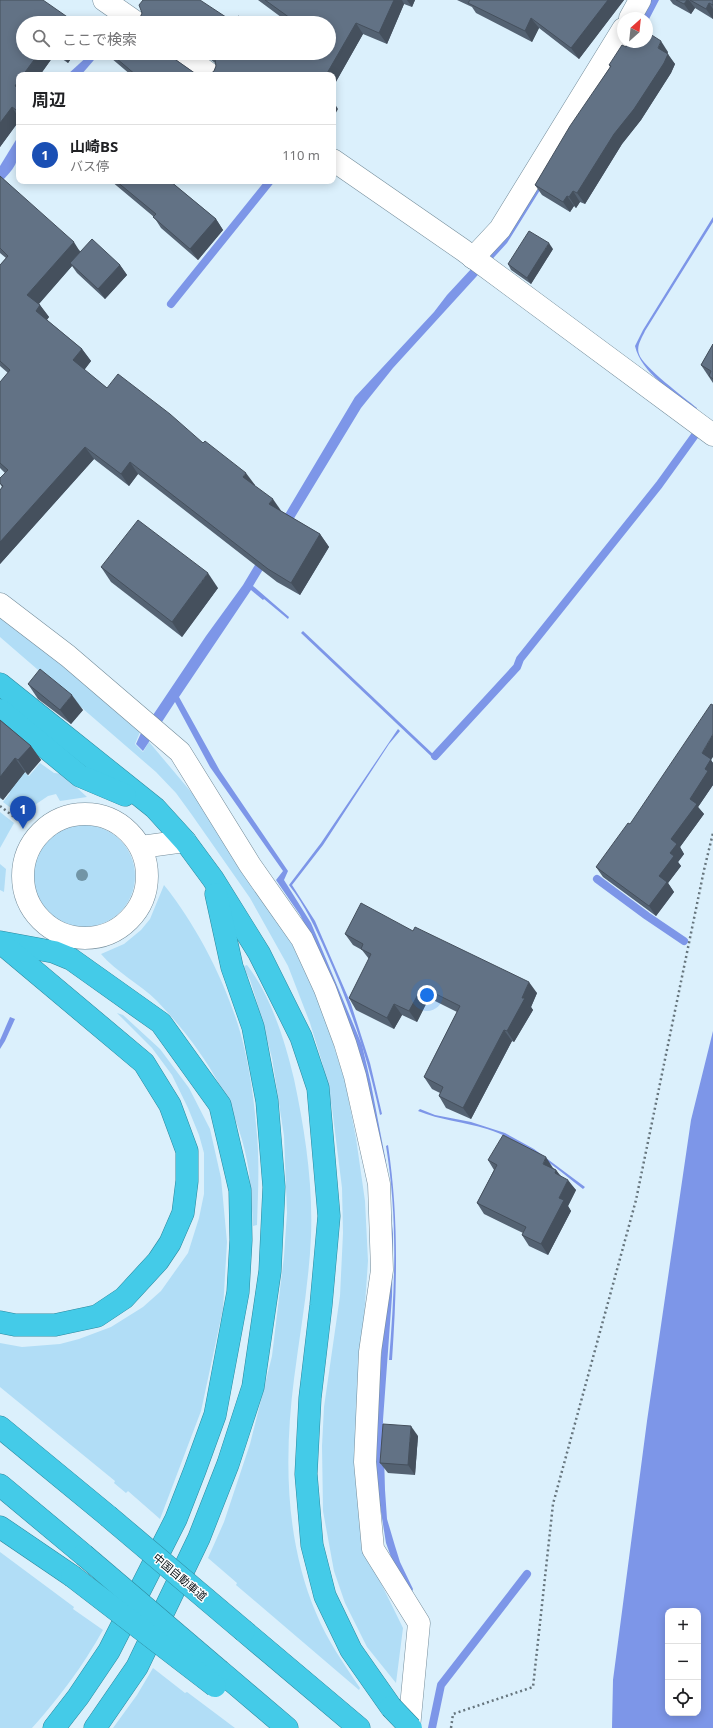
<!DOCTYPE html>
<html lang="ja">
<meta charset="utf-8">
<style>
body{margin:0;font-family:"Noto Sans","Noto Sans JP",sans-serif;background:#f6f6f6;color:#202124}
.controls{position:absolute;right:12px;bottom:12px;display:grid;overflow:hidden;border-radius:8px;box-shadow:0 2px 10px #0003}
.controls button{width:36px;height:36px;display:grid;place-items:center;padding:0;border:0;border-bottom:1px solid #e0e0e0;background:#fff;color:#202124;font:20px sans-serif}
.compass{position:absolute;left:617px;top:12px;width:36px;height:36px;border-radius:50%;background:#fff;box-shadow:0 2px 10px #0003;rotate:27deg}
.you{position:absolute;left:427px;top:995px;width:14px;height:14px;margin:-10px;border:3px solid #fff;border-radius:50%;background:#1a73e8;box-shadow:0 0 0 6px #1a73e833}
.badge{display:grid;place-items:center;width:26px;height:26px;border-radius:50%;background:#111827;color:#fff;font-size:13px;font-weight:700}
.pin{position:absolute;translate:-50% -33px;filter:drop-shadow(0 1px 2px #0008)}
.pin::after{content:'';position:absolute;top:21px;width:14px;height:12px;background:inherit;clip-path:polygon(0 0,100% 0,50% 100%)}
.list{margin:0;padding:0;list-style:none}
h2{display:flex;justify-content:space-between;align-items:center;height:52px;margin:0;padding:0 16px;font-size:17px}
h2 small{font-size:13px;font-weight:400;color:#757577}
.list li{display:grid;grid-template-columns:26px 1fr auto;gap:12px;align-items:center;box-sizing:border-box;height:60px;padding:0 16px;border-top:1px solid #e0e0e0}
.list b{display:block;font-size:15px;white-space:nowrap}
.list p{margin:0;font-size:13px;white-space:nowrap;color:#757577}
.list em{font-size:13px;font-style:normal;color:#757577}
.icon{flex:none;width:22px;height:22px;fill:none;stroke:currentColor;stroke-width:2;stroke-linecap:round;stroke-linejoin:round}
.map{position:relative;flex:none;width:713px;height:1728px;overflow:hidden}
.search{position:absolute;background:#fff;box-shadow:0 2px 10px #0003;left:16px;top:16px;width:320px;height:44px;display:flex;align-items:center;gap:10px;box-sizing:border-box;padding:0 14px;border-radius:22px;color:#757577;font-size:15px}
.panel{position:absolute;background:#fff;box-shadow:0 2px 10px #0003;left:16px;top:72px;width:320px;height:112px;border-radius:8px}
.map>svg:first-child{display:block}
.green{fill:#b1ddf6}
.water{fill:#7d96e8;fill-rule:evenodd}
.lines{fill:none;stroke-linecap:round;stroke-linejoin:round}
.stream{stroke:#7d96e8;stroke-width:8}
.minor-casing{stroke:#748c9a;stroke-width:23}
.highway-casing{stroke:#2e899e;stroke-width:23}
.path{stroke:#66757d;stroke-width:2.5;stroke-dasharray:2 3;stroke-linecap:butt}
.minor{stroke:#fff;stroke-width:22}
.highway{stroke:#44cbe8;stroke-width:22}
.highway-bridge-casing{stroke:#2e899e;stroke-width:23;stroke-linecap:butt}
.highway-bridge{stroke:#44cbe8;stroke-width:22}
.tree{fill:#7295a6}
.wall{fill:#546272}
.shaded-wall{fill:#45505d}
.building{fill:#627285;stroke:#45505d}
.labels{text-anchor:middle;stroke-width:3;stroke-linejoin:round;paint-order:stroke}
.street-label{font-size:11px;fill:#060f14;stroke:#fff}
</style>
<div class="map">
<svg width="713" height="1728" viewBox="0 0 713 1728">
<rect width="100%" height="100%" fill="#dbf0fc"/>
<!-- green -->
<g class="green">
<polygon points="0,612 140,732 135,744 143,752 149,742 208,812 289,938 321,1006 345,1081 356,1138 365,1201 368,1261 363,1333 374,1569 403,1628 396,1683 367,1647 345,1603 334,1571 323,1511 322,1446 324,1407 340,1296 343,1233 342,1188 332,1108 322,1062 310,1023 288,966 250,898 192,815 176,793 156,772 0,637"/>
<polygon points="5,757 29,776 40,763 54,773 62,774 87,797 60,801 56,794 48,796 20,815 3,802 10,793 0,786 0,763"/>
<polygon points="0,812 14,823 0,848"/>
<circle cx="84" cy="876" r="51"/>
<polygon points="0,864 6,869 4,892 0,890"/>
<path d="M164 885C199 928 232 994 244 1047 250 1072 254 1100 256 1125 260 1158 258 1192 257 1225L253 1226C252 1208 251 1190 249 1172 239 1105 203 1049 157 1001 140 984 116 972 101 954L124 944 141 930 150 919Z"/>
<path d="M247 965C271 996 285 1041 294 1079 305 1131 313 1183 311 1236 309 1284 300 1332 294 1379 284 1457 285 1540 316 1613 327 1640 344 1664 360 1688L359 1690 236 1585 237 1583 208 1558 224 1522 250 1444 272 1356 284 1256 287 1213 284 1136 272 1058 256 999 250 980 244 969V966Z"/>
<polygon points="117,1013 123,1015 160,1049 189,1088 210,1129 221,1178 227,1242 223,1309 201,1411 160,1519 128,1491 126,1493 114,1483 115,1481 0,1387 0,1343 22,1347 60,1344 79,1339 111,1327 143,1307 161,1291 188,1253 199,1218 204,1194 204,1153 199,1135 188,1108 172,1075 152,1048"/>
<path d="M0 1552 74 1607 73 1609 103 1630C83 1666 59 1698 32 1728H0Z"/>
<polygon points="153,1668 185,1693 187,1692 235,1728 113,1728 137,1695"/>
</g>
<!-- water -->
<g class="water">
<polygon points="648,0 659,0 647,23 647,18 638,18"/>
<polygon points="624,42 635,42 550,174 507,243 393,368 361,408 253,586 289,617 288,619 264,599 263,600 251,590 179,697 220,771 288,871 284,880 311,923 362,1045 371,1084 386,1162 393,1234 392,1296 383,1420 385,1490 387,1519 395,1546 400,1562 413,1589 412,1592 395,1568 386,1543 377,1487 376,1465 378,1398 388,1264 313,941 300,915 276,880 283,871 210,767 175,702 143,751 136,744 141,733 206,636 243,585 355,397 434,312 447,295 472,268"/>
<polygon points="91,53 100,53 81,75 67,75"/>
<path d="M19 135C19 161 18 165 0 183V166Z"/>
<path d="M713 217V222L645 331C642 338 636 346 639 354 643 367 685 398 697 408L696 410C675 393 641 373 635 346L643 330Z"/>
<polygon points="303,631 434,755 432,757 301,633"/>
<path d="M398 729 400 731 389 744 323 845 292 885 315 921 351 1004 370 1063 382 1114 380 1115C368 1058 350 1005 326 952 316 929 305 905 289 885L321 843Z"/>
<polygon points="10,1017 15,1019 5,1041 0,1049 0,1040"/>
<path d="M713 1031V1728H612L613 1680 647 1421 691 1120ZM668 1611H698V1713H668Z"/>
<path d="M420 1109 435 1115 471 1122 505 1133 534 1149 585 1187 583 1189C553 1165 524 1141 487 1129 464 1122 440 1120 418 1111Z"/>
<path d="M388 1145C399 1218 397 1287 392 1360H389C395 1288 398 1218 386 1146Z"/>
</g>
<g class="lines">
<!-- stream -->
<g class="stream">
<polyline points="171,304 270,181"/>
<polyline points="435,756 517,667 520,659 659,485 698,431"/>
<polyline points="597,879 647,916 684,941"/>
<polyline points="432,1728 441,1685 527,1574"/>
</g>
<!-- minor casing -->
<g class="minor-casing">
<g id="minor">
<polyline points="104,0 137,23"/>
<polyline points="630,18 640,0"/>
<polyline points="180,53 211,75"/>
<polyline points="333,160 463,250 713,435"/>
<polyline points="473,258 500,229 623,29"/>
<polyline points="0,604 68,656 180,752 250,865 302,939 325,989 345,1043 355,1076 379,1184 382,1270 370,1352 365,1462 373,1549 419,1623 409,1728"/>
<circle cx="85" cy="876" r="62"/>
<polyline points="141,848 141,847 185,841"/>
</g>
</g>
<!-- highway casing -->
<g class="highway-casing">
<g id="highway">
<polyline points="0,684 155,808 185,841 213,879 259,953 301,1037 318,1088 329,1216 321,1305 310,1398 306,1474 312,1545 325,1596 351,1650 391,1707"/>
<polyline points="0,710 80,776 125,795"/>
<polyline points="0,942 54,952 71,959 161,1023 220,1105 240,1190 241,1240 238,1292 215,1415 195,1470 176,1519 109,1651 78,1697 54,1728"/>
<polyline points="0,1322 15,1325 55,1325 97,1316 124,1298 158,1261 170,1243 183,1213 187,1181 187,1151 170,1105 144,1063 1,943"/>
<polyline points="0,1427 108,1516"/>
<polyline points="0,1485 84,1555"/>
<polyline points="0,1527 72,1576"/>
<polyline points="244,1631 359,1728"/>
<polyline points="220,1671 287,1728"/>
<polyline points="95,1728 137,1667 199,1538 228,1464 253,1387 270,1271 274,1187 267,1101 253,1027 232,967 216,894"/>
</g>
</g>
<!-- path -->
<g class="path">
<polyline points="0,806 18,820"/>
<polyline points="451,1728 453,1714 533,1687 553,1504 636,1200 704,870 713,833"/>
</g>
<!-- minor -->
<use href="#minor" class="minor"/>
<!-- highway -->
<use href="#highway" class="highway"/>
<!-- highway-bridge casing -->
<g class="highway-bridge-casing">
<g id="highway-bridge">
<polyline points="108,1516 244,1631"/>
<polyline points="84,1555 220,1671"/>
<polyline points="72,1576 215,1686"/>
<polyline points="391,1707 411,1728"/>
</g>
</g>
<!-- highway-bridge -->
<use href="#highway-bridge" class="highway-bridge"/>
</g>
<!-- trees -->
<circle class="tree" cx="82" cy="875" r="6"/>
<!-- wall -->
<g class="wall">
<polygon points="0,0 23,53 75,53 68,63 55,54 40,75 19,75 19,121 0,147"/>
<polygon points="258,0 415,0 412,7 404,4 387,44 363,34 333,87 333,75 209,75 214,71 216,66 215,63 202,53 329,53 329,23 289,23"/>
<polygon points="457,0 624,0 579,59 539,28 532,42 476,13 472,7"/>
<polygon points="670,0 713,0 713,19 695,8 691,14 673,4"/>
<polygon points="626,47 668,52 667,54 675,64 671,73 641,120 622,144 585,204 580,202 576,208 574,206 570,212 542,195 535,185 610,67 609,65"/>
<polygon points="107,53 168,53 168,54 196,74 198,75 131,75 111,58"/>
<polygon points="0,176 80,251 120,265 127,275 105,299 77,273 72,266 39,304 49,317 47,320 82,349 91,361 84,370 107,388 203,443 255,485 254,486 281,511 320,534 329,547 300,595 277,582 138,474 129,486 94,459 0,564 0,490 2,487 0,484 0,478 5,473 0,468 0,382 8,373 0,366 0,265 6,258 0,253"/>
<polygon points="111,181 170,181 216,219 223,230 198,260 161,228 154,217"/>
<polygon points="553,249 531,284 511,270 508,264"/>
<polygon points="713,344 713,383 701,365"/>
<polygon points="101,567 218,588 182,637 111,582"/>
<polygon points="28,684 83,710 71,724 38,699"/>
<polygon points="0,720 31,746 41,760 28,775 25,772 3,800 0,798"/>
<polygon points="711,760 713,763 713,785 698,807 704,814 680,847 684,854 678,862 681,866 668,883 674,892 656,916 603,877 596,867 630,824"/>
<polygon points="413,931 537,993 531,1007 533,1010 514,1042 512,1041 471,1119 446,1108 439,1096 440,1093 432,1089 424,1077 457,1012 429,998 417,1022 402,1015 394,1029 356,1010 349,998 369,959 362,950 353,945 345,934"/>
<polygon points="488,1160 553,1168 556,1170 560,1176 576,1190 568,1206 571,1211 548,1255 529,1246 522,1235 523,1233 484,1214 477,1203 494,1170"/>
<polygon points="418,1436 415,1475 388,1473 380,1463"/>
</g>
<!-- shaded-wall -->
<g class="shaded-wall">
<polygon points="394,0 402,0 404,4 387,44 379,33"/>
<polygon points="407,0 415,0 412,7"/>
<polygon points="608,0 624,0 579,59 571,48"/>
<polygon points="687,0 689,0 695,8 691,14 684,4"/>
<polygon points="709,3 713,9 713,19 706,9"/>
<polygon points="531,18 539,28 532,42 525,31"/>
<polygon points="356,23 363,34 333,87 333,75 326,75"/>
<polygon points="661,41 668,52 665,58 658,48"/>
<polygon points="39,53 55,53 55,54 40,75 23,75"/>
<polygon points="61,53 75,53 68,63"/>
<polygon points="668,54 675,64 671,73 641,120 622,144 585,204 577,193 614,134"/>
<polygon points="19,80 19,91 15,86"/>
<polygon points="333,101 338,109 333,118"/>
<polygon points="12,107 19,118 19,121 0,147 0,123"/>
<polygon points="309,181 314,181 311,184"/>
<polygon points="573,191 580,202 576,208 569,197"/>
<polygon points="567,196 574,206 570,212 563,202"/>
<polygon points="216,219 223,230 198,260 190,249"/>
<polygon points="74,242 82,255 70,263 72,266 36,307 27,295"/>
<polygon points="549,243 553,249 531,284 527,278"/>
<polygon points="120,265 127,275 105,299 98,289"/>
<polygon points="40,305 49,317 44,323 36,311"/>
<polygon points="82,349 91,361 82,373 73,360"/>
<polygon points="85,447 94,459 0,564 0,542"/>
<polygon points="130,462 138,474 129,486 121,474"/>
<polygon points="246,473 255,485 252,490 243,477"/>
<polygon points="273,499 282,512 269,504"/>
<polygon points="320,534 329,547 300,595 291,583"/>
<polygon points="208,573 218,588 182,637 172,622"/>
<polygon points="72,695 83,710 71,724 60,710"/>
<polygon points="713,734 713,757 711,760 713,763 713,785 698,807 704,814 680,847 684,854 678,862 681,866 668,883 674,892 656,916 649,906 659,876 670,853 671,839 705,769 702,753"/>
<polygon points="31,746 41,760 28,775 18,760"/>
<polygon points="15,758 25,772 3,800 0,796 0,777"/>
<polygon points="529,982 537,993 531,1007 533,1010 514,1042 507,1031"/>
<polygon points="422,987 429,998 417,1022 409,1011"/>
<polygon points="394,1004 402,1015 394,1029 387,1018"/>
<polygon points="504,1030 512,1041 471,1119 463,1108"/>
<polygon points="546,1157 553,1168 550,1174 543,1164"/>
<polygon points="556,1170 564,1180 555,1173"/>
<polygon points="568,1180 576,1190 568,1206 571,1211 548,1255 541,1244 559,1198"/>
<polygon points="411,1426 418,1436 415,1475 408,1465"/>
</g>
<!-- building -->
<g class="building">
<polygon points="0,0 43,0 76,23 23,23 23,53 39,53 23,75 19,75 19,80 15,86 19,88 19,112 12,107 0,123"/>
<polygon points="143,0 200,0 235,23 135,23 139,20 142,13 139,5"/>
<polygon points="265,0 394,0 379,33 356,23 326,75 209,75 214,71 216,66 215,59 209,53 329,53 329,23 297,23"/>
<polygon points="470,0 608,0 571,48 531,18 525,31 468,3"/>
<polygon points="676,0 687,0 684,4"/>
<polygon points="690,0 713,0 713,5 709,3 706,9"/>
<polygon points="238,16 252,23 235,23"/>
<polygon points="647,32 661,41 658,48 668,54 664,63 634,109 614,134 577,193 573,191 569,197 567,196 563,202 535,185 570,126 611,66 609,65 622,45 626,47 629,42 647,42"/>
<polygon points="110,53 166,53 196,74 198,75 136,75"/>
<polygon points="0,176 74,242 27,295 40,305 36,311 82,349 73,360 107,388 118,374 170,414 203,443 205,441 246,473 243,477 273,499 269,504 320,534 291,583 268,569 130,462 121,474 85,447 0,542 0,490 3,486 0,483 0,478 8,470 0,463 0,382 10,370 0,361 0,265 8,256 0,248"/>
<polygon points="116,181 170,181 216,219 190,249 153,217 156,214"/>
<polygon points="529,231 549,243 527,278 508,264"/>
<polygon points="92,239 120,265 98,289 70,263"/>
<polygon points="713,344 713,379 709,376 711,371 701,365"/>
<polygon points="138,520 208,573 172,622 101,567"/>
<polygon points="40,669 72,695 60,710 28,684"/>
<polygon points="711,704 713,705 713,734 702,753 711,759 705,769 708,771 690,799 697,804 671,839 677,844 670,853 674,856 659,876 667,882 649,906 596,867 628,823 630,824"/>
<polygon points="0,720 31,746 18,760 15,758 0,777"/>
<polygon points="361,903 413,931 415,927 529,982 522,998 525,998 507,1031 504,1030 463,1108 439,1096 443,1087 424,1077 460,1006 422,987 409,1011 394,1004 387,1018 349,998 371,954 361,949 363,944 345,934"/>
<polygon points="503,1135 546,1157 543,1164 556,1170 555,1173 568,1180 559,1198 564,1200 541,1244 522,1235 526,1227 477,1203 497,1165 488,1160"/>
<polygon points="383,1424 411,1426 408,1465 380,1463"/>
</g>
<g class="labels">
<!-- street labels -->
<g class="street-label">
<text transform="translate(180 1577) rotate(40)" y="4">中国自動車道</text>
</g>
</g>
</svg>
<div class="controls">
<button>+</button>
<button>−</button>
<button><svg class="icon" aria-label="locate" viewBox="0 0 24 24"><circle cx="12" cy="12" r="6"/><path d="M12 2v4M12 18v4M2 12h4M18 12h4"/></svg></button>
</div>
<svg class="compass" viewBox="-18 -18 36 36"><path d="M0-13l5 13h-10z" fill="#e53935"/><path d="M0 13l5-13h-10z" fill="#757577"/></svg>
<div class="you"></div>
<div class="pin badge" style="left:23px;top:829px;background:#1a4fb4">1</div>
<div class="search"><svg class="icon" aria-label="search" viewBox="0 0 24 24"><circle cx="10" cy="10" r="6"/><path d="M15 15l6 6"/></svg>ここで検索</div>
<section class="panel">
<h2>周辺<small></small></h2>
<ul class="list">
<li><span class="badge" style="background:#1a4fb4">1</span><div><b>山崎BS</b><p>バス停</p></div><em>110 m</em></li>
</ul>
</section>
</div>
